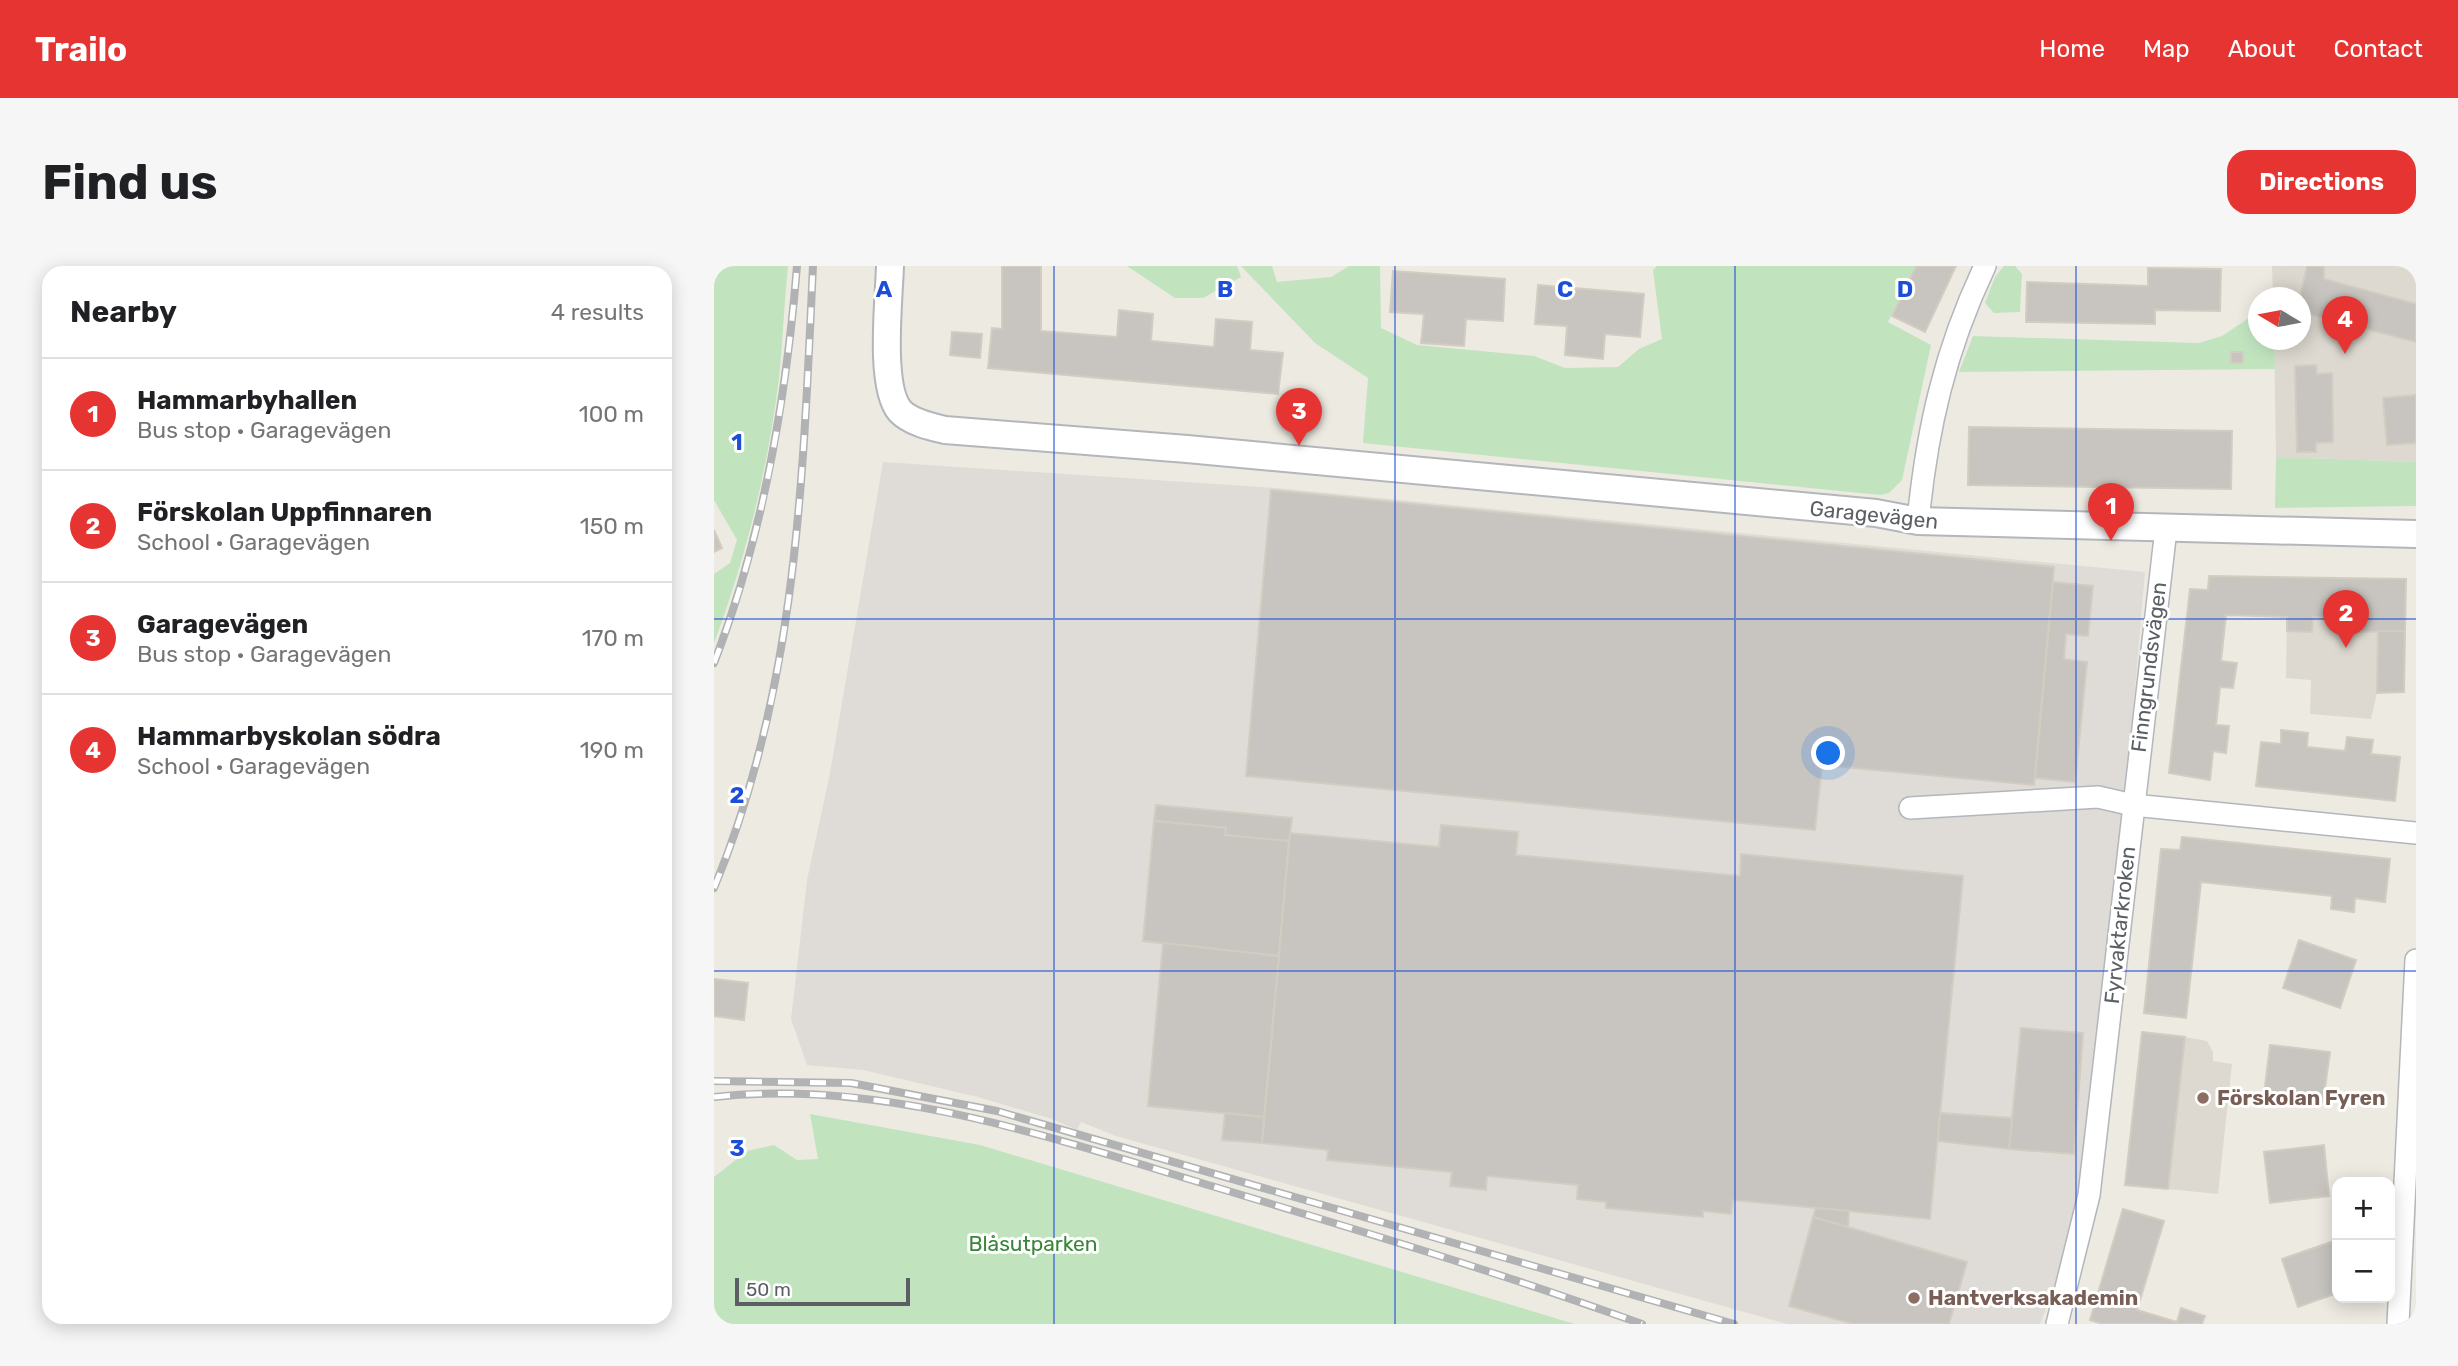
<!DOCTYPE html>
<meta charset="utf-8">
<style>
body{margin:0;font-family:Rubik,sans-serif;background:#f6f6f6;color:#202124}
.controls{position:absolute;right:21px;bottom:21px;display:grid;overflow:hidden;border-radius:14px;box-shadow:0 4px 18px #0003}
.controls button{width:63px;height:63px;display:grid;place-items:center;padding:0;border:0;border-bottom:2px solid #e0e0e0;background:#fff;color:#202124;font:35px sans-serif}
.compass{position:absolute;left:1534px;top:21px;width:63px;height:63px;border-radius:50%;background:#fff;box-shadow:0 4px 18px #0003;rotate:280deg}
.scale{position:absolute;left:21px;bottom:18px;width:175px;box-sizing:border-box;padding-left:7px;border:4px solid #5b5f63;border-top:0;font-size:19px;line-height:24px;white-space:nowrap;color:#5b5f63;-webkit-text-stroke:5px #fff;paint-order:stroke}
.you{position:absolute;left:1115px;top:488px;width:24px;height:24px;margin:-18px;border:5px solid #fff;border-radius:50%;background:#1a73e8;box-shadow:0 0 0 10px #1a73e833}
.badge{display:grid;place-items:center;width:46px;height:46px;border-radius:50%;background:#e53431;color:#fff;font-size:23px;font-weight:700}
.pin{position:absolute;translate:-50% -58px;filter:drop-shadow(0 2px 4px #0008)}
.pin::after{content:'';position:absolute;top:37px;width:24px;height:21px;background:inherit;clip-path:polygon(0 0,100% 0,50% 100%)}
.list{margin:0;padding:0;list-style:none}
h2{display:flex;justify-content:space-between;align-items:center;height:91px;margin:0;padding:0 28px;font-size:30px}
h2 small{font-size:23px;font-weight:400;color:#757577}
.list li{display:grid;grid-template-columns:46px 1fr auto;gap:21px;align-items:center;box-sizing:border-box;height:112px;padding:0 28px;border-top:2px solid #e0e0e0}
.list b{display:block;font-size:26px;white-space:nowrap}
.list p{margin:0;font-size:23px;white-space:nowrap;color:#757577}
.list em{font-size:23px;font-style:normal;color:#757577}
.map{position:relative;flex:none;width:1702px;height:1058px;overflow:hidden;border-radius:21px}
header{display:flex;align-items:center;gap:42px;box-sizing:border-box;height:98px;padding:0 35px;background:#e53431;color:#fff}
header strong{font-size:33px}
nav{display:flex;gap:38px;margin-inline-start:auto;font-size:24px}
.intro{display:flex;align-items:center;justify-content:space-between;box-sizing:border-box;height:168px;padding:0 42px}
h1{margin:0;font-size:49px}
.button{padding:18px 32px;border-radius:21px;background:#e53431;color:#fff;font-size:24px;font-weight:700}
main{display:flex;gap:42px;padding:0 42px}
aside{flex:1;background:#fff;border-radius:21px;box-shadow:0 4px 18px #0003}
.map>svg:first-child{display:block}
.industrial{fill:#dfdcd7}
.education{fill:#ddd9d0}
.green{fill:#c1e4bf}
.building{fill:#c8c5c0;stroke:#d2ccc1;stroke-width:2}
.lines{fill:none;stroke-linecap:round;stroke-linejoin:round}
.minor-casing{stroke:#b3b6ba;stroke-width:24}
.tertiary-casing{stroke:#b3b6ba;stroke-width:30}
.minor{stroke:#fff;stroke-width:21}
.tertiary{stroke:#fff;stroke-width:26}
.rail-casing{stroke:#b1b2b3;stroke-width:8}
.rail{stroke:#fff;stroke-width:5;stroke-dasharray:16;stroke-linecap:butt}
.grid{fill:none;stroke:#1d4ed8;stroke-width:2;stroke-opacity:0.55}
.education-dot{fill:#8d6e63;stroke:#fff;stroke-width:2.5}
.labels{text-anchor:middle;stroke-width:6;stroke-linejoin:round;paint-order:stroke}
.street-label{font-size:21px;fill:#5b5f63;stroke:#fff}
.education-label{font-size:21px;font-weight:bold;fill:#785e54;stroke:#fff;text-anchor:start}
.park-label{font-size:21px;fill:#388637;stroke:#fff}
.grid-label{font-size:23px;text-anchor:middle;font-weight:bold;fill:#1d4ed8;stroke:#fff;stroke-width:6;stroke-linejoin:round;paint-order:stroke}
</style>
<header>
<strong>Trailo</strong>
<nav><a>Home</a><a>Map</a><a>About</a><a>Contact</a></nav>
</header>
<div class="intro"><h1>Find us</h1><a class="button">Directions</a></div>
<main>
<aside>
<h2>Nearby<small>4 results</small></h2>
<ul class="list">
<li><span class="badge">1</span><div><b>Hammarbyhallen</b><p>Bus stop · Garagevägen</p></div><em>100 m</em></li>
<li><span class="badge">2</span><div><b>Förskolan Uppfinnaren</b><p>School · Garagevägen</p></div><em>150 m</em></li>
<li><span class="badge">3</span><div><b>Garagevägen</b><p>Bus stop · Garagevägen</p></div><em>170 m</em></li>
<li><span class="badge">4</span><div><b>Hammarbyskolan södra</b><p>School · Garagevägen</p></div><em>190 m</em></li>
</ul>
</aside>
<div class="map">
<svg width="1702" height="1058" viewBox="0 0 1702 1058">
<rect width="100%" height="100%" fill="#edeae2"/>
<!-- industrial -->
<polygon class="industrial" points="169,196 562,222 1431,306 1378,928 1326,1058 1073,1058 402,870 367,856 363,864 338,853 264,831 149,804 93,799 77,753 93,614 116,507"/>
<!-- education -->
<g class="education">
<polygon points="1558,0 1702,0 1702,196 1562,191 1560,74 1587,74 1587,32 1559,31"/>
<polygon points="1577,311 1692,313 1690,426 1663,427 1657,453 1596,448 1597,414 1572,412 1573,351"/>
<polygon points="1471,771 1493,775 1499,786 1499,795 1518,798 1504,928 1454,923"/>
</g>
<!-- green -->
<g class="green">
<path d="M0 0H74C70 37 69 75 65 112 54 202 32 292 0 377V308L16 297 23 274 0 234Z"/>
<polygon points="413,0 523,0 527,11 489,32 461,32"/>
<polygon points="527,0 558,0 563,16 617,11 635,0 666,0 667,62 703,79 820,90 851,102 904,101 925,83 948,73 939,4 943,0 1201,0 1174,56 1217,79 1188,214 1175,227 1166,229 649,177 654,112 601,77"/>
<polygon points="1290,0 1301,0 1308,8 1306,46 1280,47 1271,37 1281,11"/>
<polygon points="1544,46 1545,74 1560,74 1561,103 1245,106 1259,70 1485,77 1508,70"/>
<polygon points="1562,191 1702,196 1702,240 1561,242"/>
<polygon points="96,848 266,879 861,1058 0,1058 0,911 33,885 60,879 83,894 104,893"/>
</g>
<!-- building -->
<g class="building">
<polygon points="288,0 327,0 327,65 403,71 405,44 439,48 437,75 500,81 502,53 538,56 536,84 569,87 564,128 274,102 278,62 288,63"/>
<polygon points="1202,0 1242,0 1211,66 1178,50"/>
<polygon points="1593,0 1610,0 1610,13 1702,38 1702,76 1587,46 1586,32"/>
<polygon points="1434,2 1507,3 1506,45 1441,44 1441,58 1312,56 1313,16 1434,20"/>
<polygon points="679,5 791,13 789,55 752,53 750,80 707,77 710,48 676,46"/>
<polygon points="824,19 930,28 926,71 891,68 889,93 851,89 853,60 821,58"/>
<polygon points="238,66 268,68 266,92 236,89"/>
<rect x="1517" y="86" width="12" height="11"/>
<polygon points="1602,99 1603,108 1618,107 1619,176 1602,177 1602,186 1583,186 1581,100"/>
<polygon points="1702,129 1702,177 1673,179 1669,132"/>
<polygon points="1255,161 1518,165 1517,223 1254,219"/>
<polygon points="557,224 1340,301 1320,519 1108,499 1101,564 532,510"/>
<polygon points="0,264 8,282 0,286"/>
<polygon points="1495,310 1692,313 1691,365 1637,366 1637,352 1599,351 1598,366 1573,365 1573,351 1512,349 1507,395 1523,397 1519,422 1506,421 1502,459 1515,460 1512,487 1499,485 1496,514 1455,507 1476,323 1494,324"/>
<polygon points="1339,316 1379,320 1374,370 1352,368 1350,393 1373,396 1361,516 1321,512"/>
<polygon points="1664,365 1691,365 1690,426 1663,427"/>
<polygon points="1567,464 1594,467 1593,481 1631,485 1633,471 1659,474 1657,488 1686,491 1681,535 1542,520 1547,476 1567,478"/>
<polygon points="442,539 578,552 575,575 511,569 512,562 440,555"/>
<polygon points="440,555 512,562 511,569 575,575 565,690 429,675"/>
<polygon points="727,559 804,566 802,589 1026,610 1027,588 1249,610 1216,953 1019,934 1017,948 989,945 989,951 892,942 892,936 863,933 864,919 773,910 772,924 736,920 738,906 613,894 614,884 548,877 576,567 725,581"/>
<polygon points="1468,571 1676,593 1671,636 1641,632 1640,646 1617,643 1618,630 1487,616 1472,752 1430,747 1447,583 1466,584"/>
<polygon points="1585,674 1642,694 1626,742 1569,722"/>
<polygon points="449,677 565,690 550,851 434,840"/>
<polygon points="0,713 34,717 30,754 0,750"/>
<polygon points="1307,762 1369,767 1360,888 1295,883"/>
<polygon points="1428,766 1471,771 1454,923 1411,919"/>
<polygon points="1556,779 1616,786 1609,836 1550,829"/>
<polygon points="511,847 550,851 548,877 508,874"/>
<polygon points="1226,847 1298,852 1295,883 1224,875"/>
<polygon points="1610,879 1615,930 1556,937 1550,886"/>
<polygon points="1102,942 1135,945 1134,961 1099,951"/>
<polygon points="1409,943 1450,955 1423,1044 1463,1056 1467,1042 1491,1050 1488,1058 1389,1058 1376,1054"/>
<polygon points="1099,951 1253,996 1235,1058 1139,1058 1075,1040"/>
<polygon points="1623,974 1623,1027 1584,1041 1568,993"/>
</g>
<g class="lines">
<!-- minor casing -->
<g class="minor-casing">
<g id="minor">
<path d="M1204 255C1213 163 1231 84 1271 0"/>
<polyline points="1196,542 1384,531 1419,539 1702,567"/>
<polyline points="1343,1058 1375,929 1452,263"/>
<polyline points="1684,1058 1702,694"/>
</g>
</g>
<!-- tertiary casing -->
<g class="tertiary-casing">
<path id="tertiary" d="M176 0C175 33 165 121 186 145 196 156 218 161 231 164L473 183 1162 247 1204 255 1702 268"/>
</g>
<!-- minor -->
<use href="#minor" class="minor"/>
<!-- tertiary -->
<use href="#tertiary" class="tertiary"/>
<!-- rail casing -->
<g class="rail-casing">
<g id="rail">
<path d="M0 397C49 271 72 135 83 0"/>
<path d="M0 622C83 423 89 212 99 0"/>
<polyline points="0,815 137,817 283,845 1020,1058"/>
<path d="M0 831C169 812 341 873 501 921 644 964 787 1007 928 1058"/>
</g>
</g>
<!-- rail -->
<use href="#rail" class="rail"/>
</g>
<!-- grid -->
<path class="grid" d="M340 0V1058M681 0V1058M1021 0V1058M1362 0V1058M0 353H1702M0 705H1702"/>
<!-- markers -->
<g class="education-dot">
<circle cx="1489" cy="832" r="7"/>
<circle cx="1200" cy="1032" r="7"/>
</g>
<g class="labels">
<!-- street labels -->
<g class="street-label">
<text transform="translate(1160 249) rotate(6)" y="7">Garagevägen</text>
<text transform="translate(1435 401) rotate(-83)" y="7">Finngrundsvägen</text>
<text transform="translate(1406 659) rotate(-84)" y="7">Fyrvaktarkroken</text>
</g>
<!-- education labels -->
<g class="education-label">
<text x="1503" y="839">Förskolan Fyren</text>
<text x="1214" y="1039">Hantverksakademin</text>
</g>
<!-- park labels -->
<g class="park-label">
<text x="319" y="985">Blåsutparken</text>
</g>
</g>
<g class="grid-label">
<text x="170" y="31">A</text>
<text x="511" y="31">B</text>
<text x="851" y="31">C</text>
<text x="1191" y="31">D</text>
<text x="23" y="184">1</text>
<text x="23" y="537">2</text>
<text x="23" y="890">3</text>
</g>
</svg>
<div class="controls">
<button>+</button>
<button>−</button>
</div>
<svg class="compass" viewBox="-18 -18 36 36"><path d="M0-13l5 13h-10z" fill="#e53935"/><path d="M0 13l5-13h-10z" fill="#757577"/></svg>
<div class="scale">50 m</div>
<div class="you"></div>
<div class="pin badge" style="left:1397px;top:275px">1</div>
<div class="pin badge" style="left:1632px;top:382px">2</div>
<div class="pin badge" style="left:585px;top:180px">3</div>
<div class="pin badge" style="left:1631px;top:88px">4</div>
</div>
</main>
